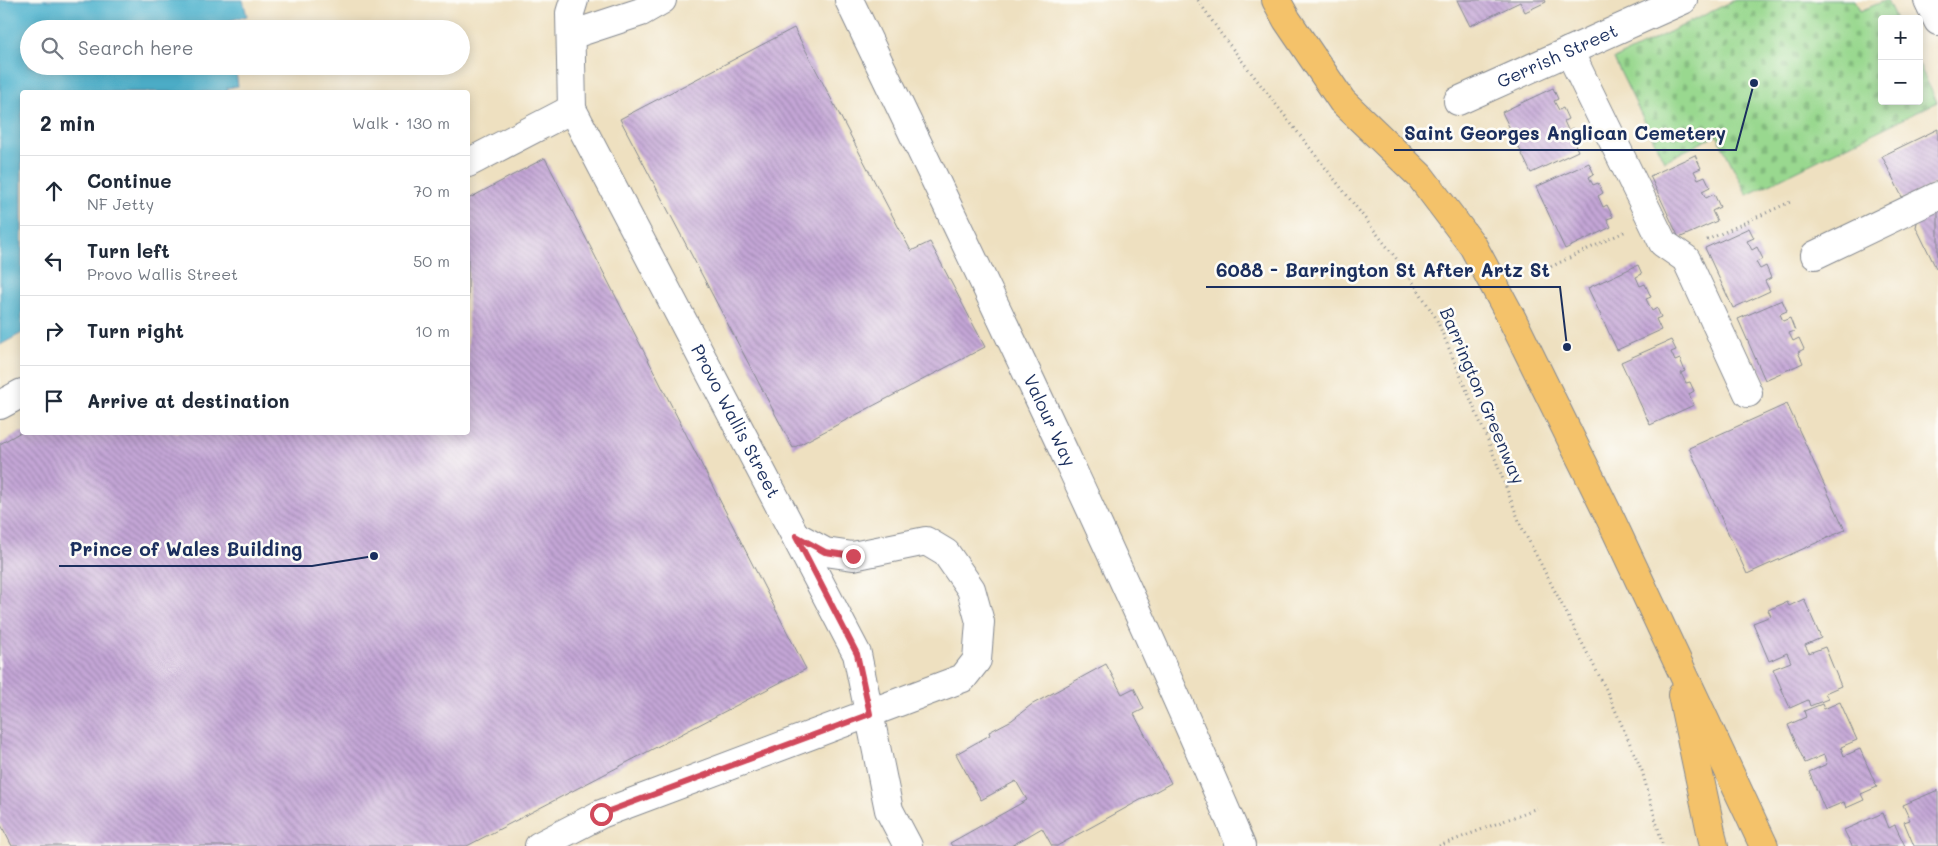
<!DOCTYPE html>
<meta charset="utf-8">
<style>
body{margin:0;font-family:Mali,sans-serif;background:#f2f2f3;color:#1f2937}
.controls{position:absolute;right:15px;top:15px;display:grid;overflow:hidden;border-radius:5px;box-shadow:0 2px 12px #0003}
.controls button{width:45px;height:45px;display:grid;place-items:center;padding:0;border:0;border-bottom:1px solid #e0e1e3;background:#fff;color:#1f2937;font:25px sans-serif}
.stop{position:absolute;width:15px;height:15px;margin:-11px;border:4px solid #d1495b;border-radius:50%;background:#fff}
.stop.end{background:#d1495b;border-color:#fff;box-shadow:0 1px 5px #0008}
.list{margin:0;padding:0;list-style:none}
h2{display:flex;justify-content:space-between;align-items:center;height:65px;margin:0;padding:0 20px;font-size:21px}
h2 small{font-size:16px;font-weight:400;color:#747a83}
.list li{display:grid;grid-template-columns:32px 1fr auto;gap:15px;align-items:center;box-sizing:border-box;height:70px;padding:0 20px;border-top:1px solid #e0e1e3}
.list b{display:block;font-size:19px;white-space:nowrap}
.list p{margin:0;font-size:16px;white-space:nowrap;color:#747a83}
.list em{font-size:16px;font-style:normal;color:#747a83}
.icon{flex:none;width:28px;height:28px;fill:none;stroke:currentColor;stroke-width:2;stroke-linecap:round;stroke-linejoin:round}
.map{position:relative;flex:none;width:1938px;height:846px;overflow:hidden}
.search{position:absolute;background:#fff;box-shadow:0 2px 12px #0003;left:20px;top:20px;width:450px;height:55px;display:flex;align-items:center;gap:12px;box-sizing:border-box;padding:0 18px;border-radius:28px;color:#747a83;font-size:19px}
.panel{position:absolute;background:#fff;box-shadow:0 2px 12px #0003;left:20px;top:90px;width:450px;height:345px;border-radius:5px}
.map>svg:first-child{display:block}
.cemetery{fill:url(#cemetery-stones);stroke:#5a8476}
.water{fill:#4fb3ce;stroke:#357196}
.building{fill:url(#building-back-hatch)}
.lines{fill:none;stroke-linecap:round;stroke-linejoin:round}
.minor-casing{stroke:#84888f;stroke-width:30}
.major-casing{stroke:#84888f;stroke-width:30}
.path{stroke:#84888f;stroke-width:3;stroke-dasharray:1 4;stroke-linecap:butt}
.minor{stroke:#fff;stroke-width:28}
.major{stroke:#f4c26a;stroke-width:28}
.route{stroke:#d1495b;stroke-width:6}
.labels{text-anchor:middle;stroke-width:5;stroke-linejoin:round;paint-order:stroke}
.street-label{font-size:18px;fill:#1b2f5e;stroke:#fdfcf7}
.leader{fill:none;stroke:#1b2f5e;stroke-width:2}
.callout-dot{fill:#1b2f5e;stroke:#fdfcf7;stroke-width:2}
.callout-label{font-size:19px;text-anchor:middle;font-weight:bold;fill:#1b2f5e;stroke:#fdfcf7;stroke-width:5;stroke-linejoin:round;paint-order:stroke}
</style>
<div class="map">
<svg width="1938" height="846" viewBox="0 0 1938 846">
<defs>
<pattern id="cemetery-stones" width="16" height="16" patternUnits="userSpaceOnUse" patternTransform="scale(1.25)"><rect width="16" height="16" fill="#99d88f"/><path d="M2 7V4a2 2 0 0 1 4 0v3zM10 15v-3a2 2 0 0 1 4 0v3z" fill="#83ba7e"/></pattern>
<pattern id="building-back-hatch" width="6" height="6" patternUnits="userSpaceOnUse" patternTransform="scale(1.25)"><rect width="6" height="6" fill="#c4a6d6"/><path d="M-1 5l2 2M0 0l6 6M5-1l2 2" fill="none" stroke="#9e88b1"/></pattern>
</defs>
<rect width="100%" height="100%" fill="#fdfcf7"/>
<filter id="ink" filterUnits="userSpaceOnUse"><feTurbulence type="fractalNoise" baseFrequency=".02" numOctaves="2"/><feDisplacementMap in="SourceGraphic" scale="10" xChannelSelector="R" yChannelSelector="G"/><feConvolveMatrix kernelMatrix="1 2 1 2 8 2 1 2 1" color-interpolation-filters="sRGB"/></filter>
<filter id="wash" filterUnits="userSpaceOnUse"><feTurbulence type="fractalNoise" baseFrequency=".0096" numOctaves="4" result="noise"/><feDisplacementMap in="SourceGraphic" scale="20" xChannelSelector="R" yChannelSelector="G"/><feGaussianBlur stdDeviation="1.12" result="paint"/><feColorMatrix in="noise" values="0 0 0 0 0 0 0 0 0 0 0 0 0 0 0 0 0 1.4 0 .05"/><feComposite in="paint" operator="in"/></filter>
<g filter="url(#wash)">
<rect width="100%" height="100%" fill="#eee0c0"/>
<!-- cemetery -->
<polygon class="cemetery" points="1735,0 1855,0 1860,11 1887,0 1896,19 1882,19 1882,101 1919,101 1919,65 1937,102 1747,195 1717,135 1664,161 1614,59"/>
<!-- water -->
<polygon class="water" points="0,0 243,0 247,16 219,23 220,29 29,29 29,66 235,66 238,86 227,88 229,92 22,92 22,333 0,345"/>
<g id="blocks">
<!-- building -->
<g class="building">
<polygon points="1457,0 1545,0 1546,2 1525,12 1520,2 1470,26"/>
<polygon points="794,28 911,251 930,242 985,347 793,448 620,119"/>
<polygon points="1553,88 1558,99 1554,101 1559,110 1563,108 1568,119 1564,121 1568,130 1573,128 1578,138 1573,140 1578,151 1531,173 1502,112"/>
<polygon points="1938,129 1938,182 1903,199 1882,156"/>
<polygon points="1695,155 1701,168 1694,171 1698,179 1705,176 1710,187 1702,191 1706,198 1714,194 1720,207 1712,211 1717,221 1679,238 1650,176"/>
<polygon points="545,158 806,669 467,846 12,846 0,823 0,444 21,432 468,432 468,199"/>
<polygon points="1589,163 1594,174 1589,177 1593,185 1598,183 1603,193 1598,196 1603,207 1607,205 1613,217 1607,219 1611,227 1565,249 1536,187"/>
<polygon points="1938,208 1938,267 1936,268 1916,227 1918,218"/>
<polygon points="1749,228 1754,238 1747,241 1752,250 1757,247 1763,259 1756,262 1760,269 1766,266 1771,278 1765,281 1770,291 1733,308 1705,248"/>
<polygon points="1638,265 1642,274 1636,277 1640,286 1645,284 1651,297 1646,299 1652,311 1657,308 1661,317 1656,319 1661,330 1617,350 1588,288"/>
<polygon points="1782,300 1787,311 1780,314 1783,321 1790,318 1795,331 1789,333 1793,341 1799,338 1804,349 1798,352 1803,363 1765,380 1738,319"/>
<polygon points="1671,340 1676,350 1671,352 1675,361 1680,359 1685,371 1681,373 1686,383 1690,382 1694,391 1689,394 1694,405 1650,425 1621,362"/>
<polygon points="1787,404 1845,530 1747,574 1689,448"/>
<polygon points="1804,599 1821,638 1805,645 1809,653 1825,647 1841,686 1825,693 1828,699 1810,706 1808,700 1790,708 1773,669 1791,662 1787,653 1769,661 1753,623 1771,616 1768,610 1787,602 1789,606"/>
<polygon points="1106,664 1122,694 1134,688 1144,709 1134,714 1171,783 1057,846 1052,846 1042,828 1011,846 952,846 950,843 1027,800 1016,781 981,800 956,754 990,735 989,732 1012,720 1031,705"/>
<polygon points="1840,702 1857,740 1841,747 1844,756 1860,749 1877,787 1861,794 1864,800 1846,808 1844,802 1825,810 1809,772 1827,764 1824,755 1805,763 1788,725 1806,717 1804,711 1822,704 1824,709"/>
<polygon points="1938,790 1938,846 1914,846 1904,822 1910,820 1903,805"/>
<polygon points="1883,813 1889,828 1895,825 1905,846 1852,846 1844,830"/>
</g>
</g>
</g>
<g filter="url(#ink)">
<use href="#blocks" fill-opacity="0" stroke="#84888f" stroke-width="1"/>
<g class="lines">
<!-- minor casing -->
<g class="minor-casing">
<g id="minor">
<path id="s1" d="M574 0 570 13 572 109 857 654 889 810 908 846"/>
<path id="s2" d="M849 0C983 280 1119 560 1241 846"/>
<polyline points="1928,0 1938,21"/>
<polyline points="571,35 641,12 662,0"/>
<polyline points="1569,51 1663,243 1686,259 1748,393"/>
<path id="s3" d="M1458 101 1683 0"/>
<polyline points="468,163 572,109"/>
<polyline points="1815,255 1938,196"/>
<polyline points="0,405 22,393"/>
<polyline points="539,846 601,814 963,678 977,660 980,622 971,589 946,553 926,541 853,556 825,552 796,536"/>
</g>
</g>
<!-- major casing -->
<g class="major-casing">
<g id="major">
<polyline points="1276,0 1287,20 1342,101 1420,176 1473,246 1510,315 1611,520 1764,846"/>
<polyline points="1682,695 1714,846"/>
</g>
</g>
<!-- path -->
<g class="path">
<polyline points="1198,0 1221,34 1406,271 1436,318 1489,443 1521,526 1606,689 1642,771 1663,846"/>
<polyline points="1707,240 1790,202"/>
<polyline points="1542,271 1626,231"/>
<polyline points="1439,846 1537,808"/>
</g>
<!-- minor -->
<use href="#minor" class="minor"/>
<!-- major -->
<use href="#major" class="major"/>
</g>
</g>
<g class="lines" filter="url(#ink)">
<!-- route -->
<polyline class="route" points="601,814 870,714 857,654 796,536 825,552 853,556"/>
</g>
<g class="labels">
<!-- street labels -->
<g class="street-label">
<text dy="6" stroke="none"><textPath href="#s3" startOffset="109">Gerrish Street</textPath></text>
<text transform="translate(1482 396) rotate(67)" y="6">Barrington Greenway</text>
<text dy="6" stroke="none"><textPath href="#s1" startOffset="462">Provo Wallis Street</textPath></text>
<text dy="6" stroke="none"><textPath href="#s2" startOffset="466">Valour Way</textPath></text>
</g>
</g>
<!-- callouts -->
<path class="leader" d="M1754 83L1736 150H1394M1567 347L1560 287H1206M374 556L312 566H59"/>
<g class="callout-dot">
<circle cx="1754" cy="83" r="5"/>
<circle cx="1567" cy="347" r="5"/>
<circle cx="374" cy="556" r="5"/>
</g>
<g class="callout-label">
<text x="1565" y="140">Saint Georges Anglican Cemetery</text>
<text x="1383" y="277">6088 - Barrington St After Artz St</text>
<text x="186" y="556">Prince of Wales Building</text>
</g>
</svg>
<div class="controls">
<button>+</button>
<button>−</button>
</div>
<div class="stop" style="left:601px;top:814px"></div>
<div class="stop end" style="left:853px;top:556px"></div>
<div class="search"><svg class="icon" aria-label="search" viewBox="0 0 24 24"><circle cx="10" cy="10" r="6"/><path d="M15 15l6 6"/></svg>Search here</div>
<section class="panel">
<h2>2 min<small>Walk · 130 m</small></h2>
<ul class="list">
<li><svg class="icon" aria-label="ahead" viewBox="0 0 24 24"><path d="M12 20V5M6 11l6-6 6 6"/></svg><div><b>Continue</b><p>NF Jetty</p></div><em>70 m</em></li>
<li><svg class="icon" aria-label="left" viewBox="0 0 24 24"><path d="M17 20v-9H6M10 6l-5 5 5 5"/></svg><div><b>Turn left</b><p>Provo Wallis Street</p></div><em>50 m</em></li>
<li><svg class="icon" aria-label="right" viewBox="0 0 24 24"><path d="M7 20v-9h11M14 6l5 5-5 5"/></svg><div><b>Turn right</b></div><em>10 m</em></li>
<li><svg class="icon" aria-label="arrive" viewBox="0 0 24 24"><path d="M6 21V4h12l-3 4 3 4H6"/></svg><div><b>Arrive at destination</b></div></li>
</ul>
</section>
</div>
